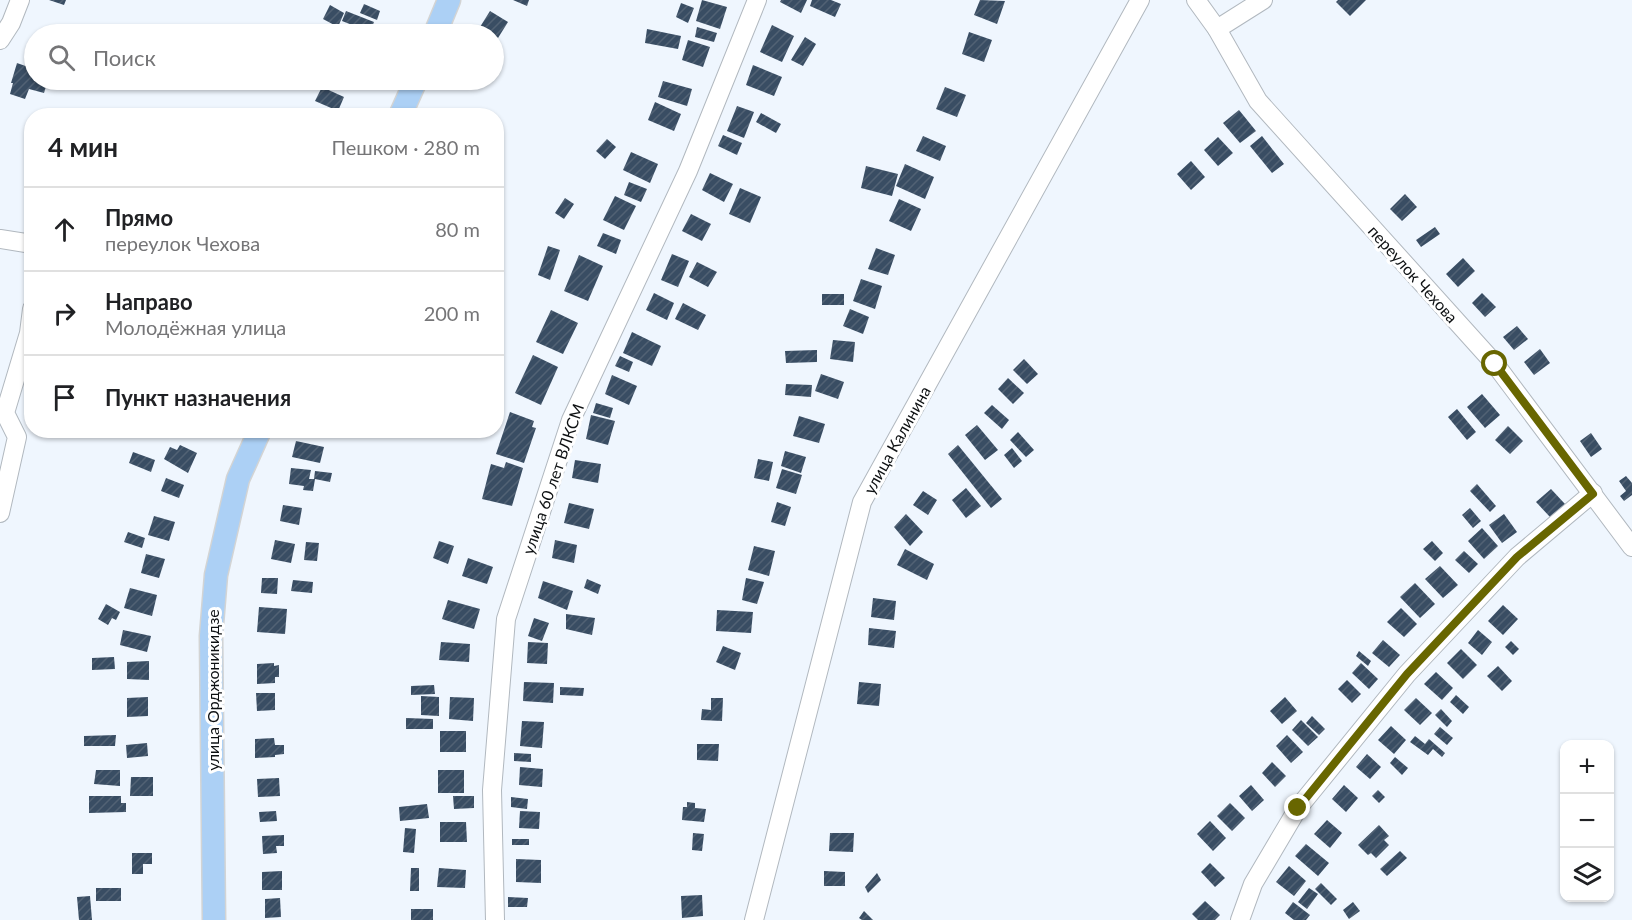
<!DOCTYPE html>
<html lang="ru">
<meta charset="utf-8">
<style>
body{margin:0;font-family:Lato,sans-serif;background:#f6f6f6;color:#202124}
.controls{position:absolute;right:18px;bottom:18px;display:grid;overflow:hidden;border-radius:12px;box-shadow:0 2px 4px #0004}
.controls button{width:54px;height:54px;display:grid;place-items:center;padding:0;border:0;border-bottom:2px solid #e0e0e0;background:#fff;color:#202124;font:30px sans-serif}
.stop{position:absolute;width:18px;height:18px;margin:-14px;border:4px solid #686600;border-radius:50%;background:#fff}
.stop.end{background:#686600;border-color:#fff;box-shadow:0 2px 6px #0008}
.list{margin:0;padding:0;list-style:none}
h2{display:flex;justify-content:space-between;align-items:center;height:78px;margin:0;padding:0 24px;font-size:26px}
h2 small{font-size:20px;font-weight:400;color:#757577}
.list li{display:grid;grid-template-columns:39px 1fr auto;gap:18px;align-items:center;box-sizing:border-box;height:84px;padding:0 24px;border-top:2px solid #e0e0e0}
.list b{display:block;font-size:22px;white-space:nowrap}
.list p{margin:0;font-size:20px;white-space:nowrap;color:#757577}
.list em{font-size:20px;font-style:normal;color:#757577}
.icon{flex:none;width:33px;height:33px;fill:none;stroke:currentColor;stroke-width:2;stroke-linecap:round;stroke-linejoin:round}
.map{position:relative;flex:none;width:1632px;height:920px;overflow:hidden}
.search{position:absolute;background:#fff;box-shadow:0 2px 4px #0004;left:24px;top:24px;width:480px;height:66px;display:flex;align-items:center;gap:15px;box-sizing:border-box;padding:0 21px;border-radius:33px;color:#757577;font-size:22px}
.panel{position:absolute;background:#fff;box-shadow:0 2px 4px #0004;left:24px;top:108px;width:480px;height:330px;border-radius:24px}
.map>svg:first-child{display:block}
.building{fill:url(#building-hatch)}
.lines{fill:none;stroke-linecap:round;stroke-linejoin:round}
.minor-casing{stroke:#b1b8bf;stroke-width:20}
.major-casing{stroke:#d3d4d4;stroke-width:25}
.minor{stroke:#fff;stroke-width:18}
.major{stroke:#acd0f5;stroke-width:22}
.route{stroke:#686600;stroke-width:8}
.labels{text-anchor:middle;stroke-width:6;stroke-linejoin:round;paint-order:stroke}
.street-label{font-size:16px;fill:#0d1012;stroke:#fff}
</style>
<div class="map">
<svg width="1632" height="920" viewBox="0 0 1632 920">
<defs>
<pattern id="building-hatch" width="6" height="6" patternUnits="userSpaceOnUse" patternTransform="scale(1.5)"><rect width="6" height="6" fill="#394d63"/><path d="M-1 1l2-2M0 6l6-6M5 7l2-2" fill="none" stroke="#526274"/></pattern>
</defs>
<rect width="100%" height="100%" fill="#eff6fe"/>
<!-- building -->
<g class="building">
<polygon points="49,0 66,0 64,5"/>
<polygon points="513,0 529,0 527,6"/>
<polygon points="702,0 727,7 720,29 696,21"/>
<polygon points="781,0 807,0 801,13 780,2"/>
<polygon points="812,0 831,0 841,4 835,17 810,6"/>
<polygon points="980,0 1005,1 997,24 974,15"/>
<polygon points="1338,0 1366,0 1350,16 1336,2"/>
<polygon points="681,3 694,8 688,23 676,17"/>
<polygon points="364,4 380,11 377,20 360,13"/>
<polygon points="330,5 344,13 338,27 323,19"/>
<polygon points="346,11 374,22 370,32 342,21"/>
<polygon points="490,11 508,22 498,38 480,27"/>
<polygon points="772,25 794,36 782,62 760,52"/>
<polygon points="697,27 717,33 714,42 695,37"/>
<polygon points="647,29 681,36 678,49 645,43"/>
<polygon points="969,32 992,40 984,62 962,54"/>
<polygon points="805,37 816,44 803,66 791,60"/>
<polygon points="688,40 710,47 703,67 682,60"/>
<polygon points="17,63 34,69 34,80 48,80 44,93 29,89 25,99 10,94 13,83 11,83"/>
<polygon points="753,65 782,77 774,96 746,85"/>
<polygon points="663,81 692,89 687,106 658,97"/>
<polygon points="322,87 344,97 338,111 315,101"/>
<polygon points="945,87 966,95 957,117 936,109"/>
<polygon points="655,102 681,114 674,131 648,120"/>
<polygon points="737,106 754,112 744,138 727,131"/>
<polygon points="444,109 459,116 441,116"/>
<polygon points="1239,110 1256,131 1240,143 1223,123"/>
<polygon points="761,113 781,124 776,133 756,122"/>
<polygon points="723,135 742,143 737,155 718,146"/>
<polygon points="923,136 946,146 940,161 916,151"/>
<polygon points="1262,136 1284,164 1272,173 1250,146"/>
<polygon points="1218,137 1233,153 1218,166 1204,150"/>
<polygon points="607,139 616,147 605,159 596,151"/>
<polygon points="631,152 658,164 650,183 623,170"/>
<polygon points="1191,161 1205,177 1191,190 1177,174"/>
<polygon points="905,164 934,177 925,199 896,186"/>
<polygon points="866,166 898,174 892,196 861,188"/>
<polygon points="710,173 733,184 724,202 702,190"/>
<polygon points="629,182 647,189 641,202 624,195"/>
<polygon points="740,188 761,197 750,223 729,214"/>
<polygon points="1405,194 1417,207 1402,221 1390,209"/>
<polygon points="615,196 636,206 624,230 603,220"/>
<polygon points="565,198 574,204 564,219 555,213"/>
<polygon points="899,199 921,209 911,231 889,221"/>
<polygon points="691,214 711,224 702,241 682,231"/>
<polygon points="1435,227 1440,234 1421,247 1416,240"/>
<polygon points="603,233 621,240 616,254 597,246"/>
<polygon points="548,246 560,250 550,280 538,275"/>
<polygon points="876,248 895,255 888,275 868,269"/>
<polygon points="672,254 689,261 678,287 661,280"/>
<polygon points="579,255 603,266 588,301 564,291"/>
<polygon points="1463,258 1475,271 1458,287 1446,274"/>
<polygon points="697,262 717,272 708,287 689,277"/>
<polygon points="861,279 882,286 875,309 853,301"/>
<polygon points="654,293 674,303 667,320 646,310"/>
<polygon points="1482,293 1496,307 1485,317 1472,303"/>
<rect x="822" y="294" width="22" height="11"/>
<polygon points="683,303 706,315 698,330 675,319"/>
<polygon points="850,309 869,317 863,334 843,326"/>
<polygon points="551,310 578,323 563,354 536,342"/>
<polygon points="1517,326 1528,339 1514,350 1503,337"/>
<polygon points="632,332 661,346 652,366 623,353"/>
<polygon points="833,340 855,342 853,362 830,359"/>
<polygon points="1540,349 1550,363 1534,375 1524,362"/>
<polygon points="817,350 817,362 786,363 785,351"/>
<polygon points="533,355 558,367 541,405 515,393"/>
<polygon points="620,356 633,362 629,372 615,366"/>
<polygon points="1024,359 1038,374 1027,384 1013,370"/>
<polygon points="821,374 844,382 838,399 815,391"/>
<polygon points="612,375 637,386 629,405 605,394"/>
<polygon points="1008,378 1024,393 1013,404 998,389"/>
<polygon points="786,384 812,385 811,397 785,395"/>
<polygon points="1482,394 1500,415 1485,428 1467,407"/>
<polygon points="596,403 613,408 610,418 593,413"/>
<polygon points="992,405 1009,420 1002,429 984,413"/>
<polygon points="1457,409 1476,432 1467,440 1448,417"/>
<polygon points="510,412 534,421 532,427 536,428 524,463 496,454"/>
<polygon points="591,415 615,421 608,445 586,439"/>
<polygon points="799,416 825,424 819,443 793,436"/>
<polygon points="977,425 998,450 985,460 965,435"/>
<polygon points="1508,426 1523,441 1510,454 1495,440"/>
<polygon points="1018,432 1034,450 1026,457 1010,440"/>
<polygon points="1591,433 1602,449 1591,457 1580,441"/>
<polygon points="296,441 324,447 320,463 292,457"/>
<polygon points="180,445 197,453 188,473 164,459 170,447 177,450"/>
<polygon points="958,445 1002,499 991,508 948,454"/>
<polygon points="1012,448 1022,461 1014,468 1004,455"/>
<polygon points="785,451 806,457 801,473 781,466"/>
<polygon points="133,452 155,460 151,472 129,463"/>
<polygon points="758,459 773,462 769,481 754,478"/>
<polygon points="575,460 601,464 598,483 572,478"/>
<polygon points="506,462 523,468 512,506 482,499 491,464 504,468"/>
<polygon points="291,468 311,470 309,479 314,479 315,471 332,473 330,482 315,479 313,491 303,490 304,486 289,484"/>
<polygon points="782,469 802,475 796,494 776,488"/>
<polygon points="1626,476 1632,483 1632,495 1624,501 1620,496 1626,491 1619,481"/>
<polygon points="166,478 184,485 179,498 161,491"/>
<polygon points="1477,484 1496,506 1490,512 1470,491"/>
<polygon points="966,488 981,506 966,518 952,500"/>
<polygon points="1551,489 1565,504 1550,517 1536,502"/>
<polygon points="923,491 937,500 928,515 913,505"/>
<polygon points="777,502 791,507 785,526 771,522"/>
<polygon points="569,503 594,509 589,529 564,523"/>
<polygon points="283,505 302,508 299,525 280,521"/>
<polygon points="1470,508 1481,521 1473,528 1462,515"/>
<polygon points="906,514 923,532 910,546 894,527"/>
<polygon points="1504,514 1517,532 1502,543 1489,525"/>
<polygon points="154,516 175,522 169,541 148,535"/>
<polygon points="1482,528 1498,546 1484,559 1468,541"/>
<polygon points="128,532 145,538 142,548 124,542"/>
<polygon points="275,540 295,544 291,563 271,559"/>
<polygon points="555,540 577,545 574,563 552,558"/>
<polygon points="439,541 454,546 448,564 433,558"/>
<polygon points="1432,541 1443,553 1435,561 1423,549"/>
<polygon points="306,542 319,543 317,561 304,560"/>
<polygon points="754,546 775,551 769,576 748,570"/>
<polygon points="905,549 934,564 927,580 897,565"/>
<polygon points="1464,551 1478,564 1469,573 1455,560"/>
<polygon points="146,554 165,559 159,578 141,573"/>
<polygon points="468,558 493,567 487,584 462,576"/>
<polygon points="1440,566 1458,585 1443,598 1425,579"/>
<polygon points="262,578 278,578 277,594 261,593"/>
<polygon points="746,578 764,582 757,604 742,600"/>
<polygon points="587,579 601,585 598,594 584,588"/>
<polygon points="293,580 313,582 312,593 291,591"/>
<polygon points="543,581 573,591 567,610 538,598"/>
<polygon points="1415,583 1435,604 1420,618 1400,597"/>
<polygon points="130,588 157,595 152,616 124,608"/>
<polygon points="873,598 896,601 894,620 871,617"/>
<polygon points="448,600 480,609 474,629 442,619"/>
<polygon points="106,604 120,612 116,620 112,618 108,625 98,619"/>
<polygon points="1503,605 1518,619 1503,635 1488,621"/>
<polygon points="259,607 287,609 285,634 257,632"/>
<polygon points="1401,608 1417,624 1404,637 1387,622"/>
<polygon points="717,610 753,612 751,633 716,631"/>
<polygon points="566,614 595,618 592,635 566,629"/>
<polygon points="534,618 549,623 542,641 528,636"/>
<polygon points="869,628 896,631 894,648 868,645"/>
<polygon points="123,630 151,636 147,652 120,645"/>
<polygon points="1478,630 1492,642 1482,655 1468,643"/>
<polygon points="1383,640 1400,655 1389,667 1372,653"/>
<polygon points="1511,641 1519,649 1513,655 1505,647"/>
<polygon points="441,642 470,644 469,662 439,660"/>
<polygon points="528,642 548,643 547,664 527,663"/>
<polygon points="723,646 741,653 735,670 716,662"/>
<polygon points="1461,649 1477,665 1463,679 1447,663"/>
<polygon points="1359,651 1371,661 1368,666 1356,656"/>
<polygon points="114,657 115,669 92,670 92,658"/>
<polygon points="149,661 149,680 127,679 127,662"/>
<polygon points="274,663 274,666 279,665 279,677 275,677 275,683 257,684 257,664"/>
<polygon points="1361,663 1378,679 1369,689 1352,673"/>
<polygon points="1498,666 1512,681 1502,691 1487,676"/>
<polygon points="1436,672 1453,688 1442,700 1424,684"/>
<polygon points="1347,680 1361,694 1352,703 1338,689"/>
<polygon points="524,682 554,683 553,703 523,701"/>
<polygon points="859,682 881,684 879,706 857,704"/>
<polygon points="434,685 435,694 411,695 411,686"/>
<polygon points="560,687 584,688 583,696 560,695"/>
<polygon points="256,693 275,693 275,710 257,711"/>
<polygon points="1456,695 1469,707 1463,714 1450,702"/>
<polygon points="421,696 439,697 439,716 421,715"/>
<polygon points="148,697 148,716 127,717 127,698"/>
<polygon points="450,697 474,698 473,721 449,719"/>
<polygon points="1285,697 1297,711 1282,724 1270,711"/>
<polygon points="711,698 723,698 722,721 701,720 702,709 711,710"/>
<polygon points="1416,698 1432,713 1420,725 1404,710"/>
<polygon points="1441,709 1452,721 1447,727 1435,715"/>
<polygon points="1312,716 1325,729 1319,735 1306,723"/>
<polygon points="406,718 433,719 433,729 406,729"/>
<polygon points="1301,720 1318,737 1308,746 1292,730"/>
<polygon points="522,721 544,722 542,748 520,746"/>
<polygon points="1391,726 1406,740 1394,754 1378,740"/>
<polygon points="1440,727 1453,738 1447,745 1434,734"/>
<rect x="440" y="731" width="26" height="21"/>
<polygon points="116,735 115,746 84,746 84,736"/>
<polygon points="1287,735 1303,752 1291,763 1276,746"/>
<polygon points="1415,736 1425,744 1429,739 1445,753 1442,757 1433,749 1428,755 1410,742"/>
<polygon points="274,738 275,745 284,745 284,754 275,755 275,757 255,758 255,739"/>
<polygon points="147,743 148,756 127,758 126,745"/>
<polygon points="697,744 719,744 718,761 697,760"/>
<polygon points="514,753 531,754 531,762 514,761"/>
<polygon points="1367,754 1381,767 1370,779 1356,767"/>
<polygon points="1395,757 1408,768 1402,775 1390,763"/>
<polygon points="1272,762 1286,776 1275,787 1262,773"/>
<polygon points="520,767 543,769 542,787 519,785"/>
<polygon points="96,770 120,770 120,786 94,784"/>
<rect x="438" y="770" width="26" height="23"/>
<polygon points="131,777 153,777 153,796 130,796"/>
<polygon points="279,778 280,796 258,797 257,779"/>
<polygon points="1251,785 1264,800 1252,811 1239,796"/>
<polygon points="1344,785 1358,798 1346,812 1332,799"/>
<polygon points="1378,790 1385,797 1379,803 1372,796"/>
<polygon points="89,796 121,796 121,803 126,803 126,812 89,813"/>
<polygon points="453,796 474,796 474,808 454,809"/>
<polygon points="511,797 528,799 527,809 511,807"/>
<polygon points="687,802 695,803 695,808 706,809 704,822 682,820 683,807 687,807"/>
<polygon points="1230,803 1245,818 1232,831 1217,816"/>
<polygon points="427,804 429,818 400,821 399,807"/>
<polygon points="276,811 277,821 260,822 259,812"/>
<polygon points="520,811 540,812 539,829 519,828"/>
<polygon points="1327,820 1342,833 1330,848 1314,834"/>
<polygon points="1210,821 1226,838 1213,851 1197,834"/>
<polygon points="440,822 466,822 467,842 440,842"/>
<polygon points="1379,825 1389,836 1384,840 1389,845 1376,858 1371,853 1368,855 1358,845"/>
<polygon points="405,828 416,829 414,853 403,852"/>
<polygon points="693,833 704,834 702,851 692,850"/>
<polygon points="830,833 854,833 853,852 829,851"/>
<polygon points="284,835 284,846 276,846 277,853 263,854 262,836"/>
<rect x="512" y="839" width="17" height="6"/>
<polygon points="1306,844 1329,863 1318,876 1295,856"/>
<polygon points="1400,851 1407,858 1387,876 1380,869"/>
<polygon points="132,853 152,853 152,864 143,864 143,874 132,874"/>
<polygon points="516,859 541,860 541,883 516,882"/>
<polygon points="1210,863 1225,878 1215,887 1201,872"/>
<polygon points="1289,866 1306,881 1294,896 1276,882"/>
<polygon points="411,868 419,868 419,891 410,891"/>
<polygon points="439,868 466,870 465,888 437,887"/>
<polygon points="282,871 282,890 262,890 262,872"/>
<polygon points="824,871 845,872 845,886 824,886"/>
<polygon points="877,873 881,880 868,893 865,887"/>
<polygon points="1321,883 1337,899 1331,905 1315,889"/>
<rect x="96" y="888" width="25" height="13"/>
<polygon points="1309,888 1318,894 1307,909 1298,902"/>
<polygon points="702,895 703,916 682,918 681,896"/>
<polygon points="90,896 92,920 79,920 77,897"/>
<polygon points="508,897 528,898 527,907 508,907"/>
<polygon points="280,898 281,917 265,918 265,899"/>
<polygon points="1205,901 1220,915 1215,920 1198,920 1192,914"/>
<polygon points="1293,902 1310,915 1306,920 1294,920 1285,913"/>
<polygon points="1353,902 1360,911 1349,919 1343,910"/>
<rect x="411" y="909" width="22" height="11"/>
<polygon points="864,911 873,920 862,920 859,918"/>
</g>
<g class="lines">
<!-- minor casing -->
<g class="minor-casing">
<g id="minor">
<polyline points="1196,0 1217,29 1258,101 1495,364 1632,547"/>
<polyline points="1217,29 1263,0"/>
<polyline points="0,40 11,23 20,0"/>
<polyline points="0,239 32,244"/>
<polyline points="0,513 17,437 5,413 29,333 32,309"/>
<polyline points="495,920 492,790 506,619 571,420 688,171 757,0"/>
<polyline points="754,920 862,502 1140,0"/>
<polyline points="1240,920 1253,884 1298,808 1407,674 1517,557 1593,493"/>
</g>
</g>
<!-- major casing -->
<g class="major-casing">
<g id="major">
<polyline points="435,34 449,0"/>
<polyline points="400,116 416,80"/>
<polyline points="214,920 211,636 216,575 238,479 260,430"/>
</g>
</g>
<!-- minor -->
<use href="#minor" class="minor"/>
<!-- major -->
<use href="#major" class="major"/>
</g>
<g class="lines">
<!-- route -->
<polyline class="route" points="1298,808 1407,674 1517,557 1593,494 1495,364"/>
</g>
<g class="labels">
<!-- street labels -->
<g class="street-label">
<text transform="translate(1413 274) rotate(48)" y="6">переулок Чехова</text>
<text transform="translate(897 440) rotate(-61)" y="6">улица Калинина</text>
<text transform="translate(553 479) rotate(-71)" y="6">улица 60 лет ВЛКСМ</text>
<text transform="translate(213 690) rotate(-90)" y="6">улица Орджоникидзе</text>
</g>
</g>
</svg>
<div class="controls">
<button>+</button>
<button>−</button>
<button><svg class="icon" aria-label="layers" viewBox="0 0 24 24"><path d="M12 4l9 5-9 5-9-5zM3 14l9 5 9-5"/></svg></button>
</div>
<div class="stop" style="left:1495px;top:364px"></div>
<div class="stop end" style="left:1298px;top:808px"></div>
<div class="search"><svg class="icon" aria-label="search" viewBox="0 0 24 24"><circle cx="10" cy="10" r="6"/><path d="M15 15l6 6"/></svg>Поиск</div>
<section class="panel">
<h2>4 мин<small>Пешком · 280 m</small></h2>
<ul class="list">
<li><svg class="icon" aria-label="ahead" viewBox="0 0 24 24"><path d="M12 20V5M6 11l6-6 6 6"/></svg><div><b>Прямо</b><p>переулок Чехова</p></div><em>80 m</em></li>
<li><svg class="icon" aria-label="right" viewBox="0 0 24 24"><path d="M7 20v-9h11M14 6l5 5-5 5"/></svg><div><b>Направо</b><p>Молодёжная улица</p></div><em>200 m</em></li>
<li><svg class="icon" aria-label="arrive" viewBox="0 0 24 24"><path d="M6 21V4h12l-3 4 3 4H6"/></svg><div><b>Пункт назначения</b></div></li>
</ul>
</section>
</div>
